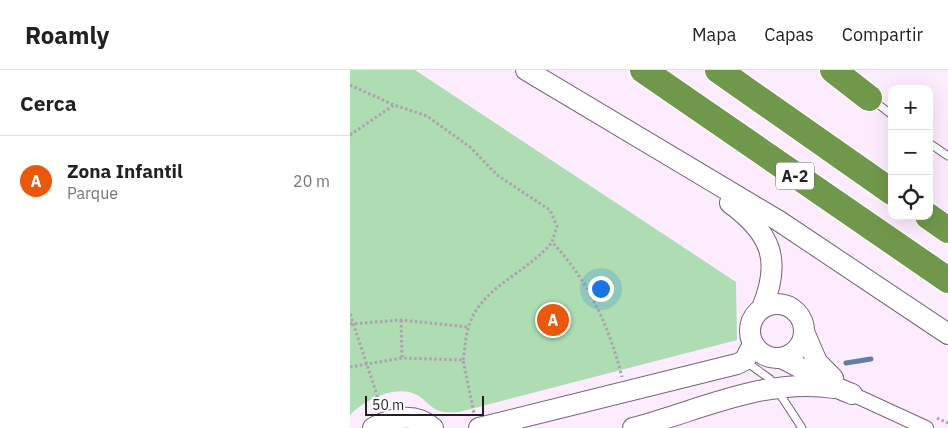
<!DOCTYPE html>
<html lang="es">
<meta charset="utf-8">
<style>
body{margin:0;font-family:"IBM Plex Sans",sans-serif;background:#f2f2f2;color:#222}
.controls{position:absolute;right:15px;top:15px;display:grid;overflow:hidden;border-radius:10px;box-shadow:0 5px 20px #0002}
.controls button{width:45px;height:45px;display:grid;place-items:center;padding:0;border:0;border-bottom:1px solid #e0e0e0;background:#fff;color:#222;font:25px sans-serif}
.scale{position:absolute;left:15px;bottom:12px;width:119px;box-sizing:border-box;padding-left:5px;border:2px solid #261e26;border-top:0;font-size:14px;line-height:18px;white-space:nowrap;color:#261e26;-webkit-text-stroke:4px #fff;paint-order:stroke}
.you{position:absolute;left:250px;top:218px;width:18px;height:18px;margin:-12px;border:4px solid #fff;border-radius:50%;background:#1a73e8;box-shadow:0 0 0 8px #1a73e833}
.badge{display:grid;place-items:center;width:32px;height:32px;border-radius:50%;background:#ea580c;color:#fff;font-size:16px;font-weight:700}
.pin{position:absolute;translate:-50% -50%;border:2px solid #fff;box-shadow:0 1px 5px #0006}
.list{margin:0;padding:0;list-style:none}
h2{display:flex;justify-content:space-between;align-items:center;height:65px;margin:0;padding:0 20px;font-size:21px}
h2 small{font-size:16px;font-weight:400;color:#767676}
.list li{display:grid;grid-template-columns:32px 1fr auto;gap:15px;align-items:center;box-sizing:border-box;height:90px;padding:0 20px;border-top:1px solid #e0e0e0}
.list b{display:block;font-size:19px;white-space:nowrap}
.list p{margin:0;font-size:16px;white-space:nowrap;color:#767676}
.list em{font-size:16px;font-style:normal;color:#767676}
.icon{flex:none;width:28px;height:28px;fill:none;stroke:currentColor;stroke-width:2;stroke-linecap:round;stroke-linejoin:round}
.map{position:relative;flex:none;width:598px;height:358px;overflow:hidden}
header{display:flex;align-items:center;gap:30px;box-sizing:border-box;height:70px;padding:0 25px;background:#fff;border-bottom:1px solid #e0e0e0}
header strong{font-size:24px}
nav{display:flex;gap:28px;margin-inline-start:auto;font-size:18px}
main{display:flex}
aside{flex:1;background:#fff}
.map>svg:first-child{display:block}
.green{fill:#aedcb3}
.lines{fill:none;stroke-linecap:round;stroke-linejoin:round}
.stream{stroke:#627ea2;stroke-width:5}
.lane-casing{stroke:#766477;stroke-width:9}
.street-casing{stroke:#766477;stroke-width:16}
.secondary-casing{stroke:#766477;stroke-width:22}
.highway-casing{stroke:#fff;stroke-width:28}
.path{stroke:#aea1af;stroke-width:3;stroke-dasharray:2.5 2.5;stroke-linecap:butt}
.lane{stroke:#fff;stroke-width:7}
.street{stroke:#fff;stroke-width:14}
.secondary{stroke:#fff;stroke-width:20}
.highway{stroke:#70984a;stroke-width:26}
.labels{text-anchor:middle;stroke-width:4;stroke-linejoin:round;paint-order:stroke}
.shield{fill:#fff;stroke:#676267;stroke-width:1}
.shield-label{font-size:16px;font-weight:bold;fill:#261e26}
</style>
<header>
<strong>Roamly</strong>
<nav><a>Mapa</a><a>Capas</a><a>Compartir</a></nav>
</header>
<main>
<aside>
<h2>Cerca<small></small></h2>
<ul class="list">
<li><span class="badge">A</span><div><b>Zona Infantil</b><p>Parque</p></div><em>20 m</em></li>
</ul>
</aside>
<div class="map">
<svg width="598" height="358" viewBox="0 0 598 358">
<rect width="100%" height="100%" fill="#fdecfe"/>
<!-- green -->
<path class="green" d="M0 0H65L386 212 387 270 109 342C103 342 95 343 90 341 81 339 75 329 67 325 45 314 15 330 0 345Z"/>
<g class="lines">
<!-- stream -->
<polyline class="stream" points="496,293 521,289"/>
<!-- lane casing -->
<g class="lane-casing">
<g id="lane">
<polyline points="524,31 542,45"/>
<polyline points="579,73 598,86"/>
<polyline points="395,291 420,309 452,358"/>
</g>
</g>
<!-- street casing -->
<g class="street-casing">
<polyline id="street" points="502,324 576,358"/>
</g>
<!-- secondary casing -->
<g class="secondary-casing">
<g id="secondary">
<polyline points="176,0 429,151 598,264"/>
<path d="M380 133C421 163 432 190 412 238"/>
<circle cx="427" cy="261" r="27"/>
<polyline points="455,264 467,292 483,308"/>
<path d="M431 288C455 299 477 315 502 324"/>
<path d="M23 358C42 347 65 342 83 358"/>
<polyline points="129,358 387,294 395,290 403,274"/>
<path d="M283 358C348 341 415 307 484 318"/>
</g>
</g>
<!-- highway casing -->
<g class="highway-casing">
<g id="highway">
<polyline points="293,0 598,210"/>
<polyline points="368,0 542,122"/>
<polyline points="483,0 519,28"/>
<polyline points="578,146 598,160"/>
</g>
</g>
<!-- path -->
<g class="path">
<path d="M0 15 44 35 77 46 120 77 147 105 200 140 207 156 202 172C238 210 259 256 272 307"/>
<polyline points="0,65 44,35"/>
<polyline points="0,244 29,331"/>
<polyline points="51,250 52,288"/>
<polyline points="0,254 51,250 118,257"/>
<path d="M113 290C115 280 115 269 118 259 128 218 178 203 202 172"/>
<polyline points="0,297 52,288 113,290 124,343"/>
<polyline points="587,348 598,353"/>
</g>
<!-- lane -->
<use href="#lane" class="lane"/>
<!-- street -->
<use href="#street" class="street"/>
<!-- secondary -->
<use href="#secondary" class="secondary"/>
<!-- highway -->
<use href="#highway" class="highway"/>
</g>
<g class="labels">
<!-- shield labels -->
<rect class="shield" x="426" y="92.5" width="38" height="27" rx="4"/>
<g class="shield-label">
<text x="445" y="112">A-2</text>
</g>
</g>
</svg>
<div class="controls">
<button>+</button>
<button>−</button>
<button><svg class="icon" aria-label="locate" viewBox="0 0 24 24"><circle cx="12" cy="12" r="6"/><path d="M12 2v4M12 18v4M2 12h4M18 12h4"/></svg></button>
</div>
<div class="scale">50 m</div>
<div class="you"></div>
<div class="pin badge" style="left:203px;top:250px">A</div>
</div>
</main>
